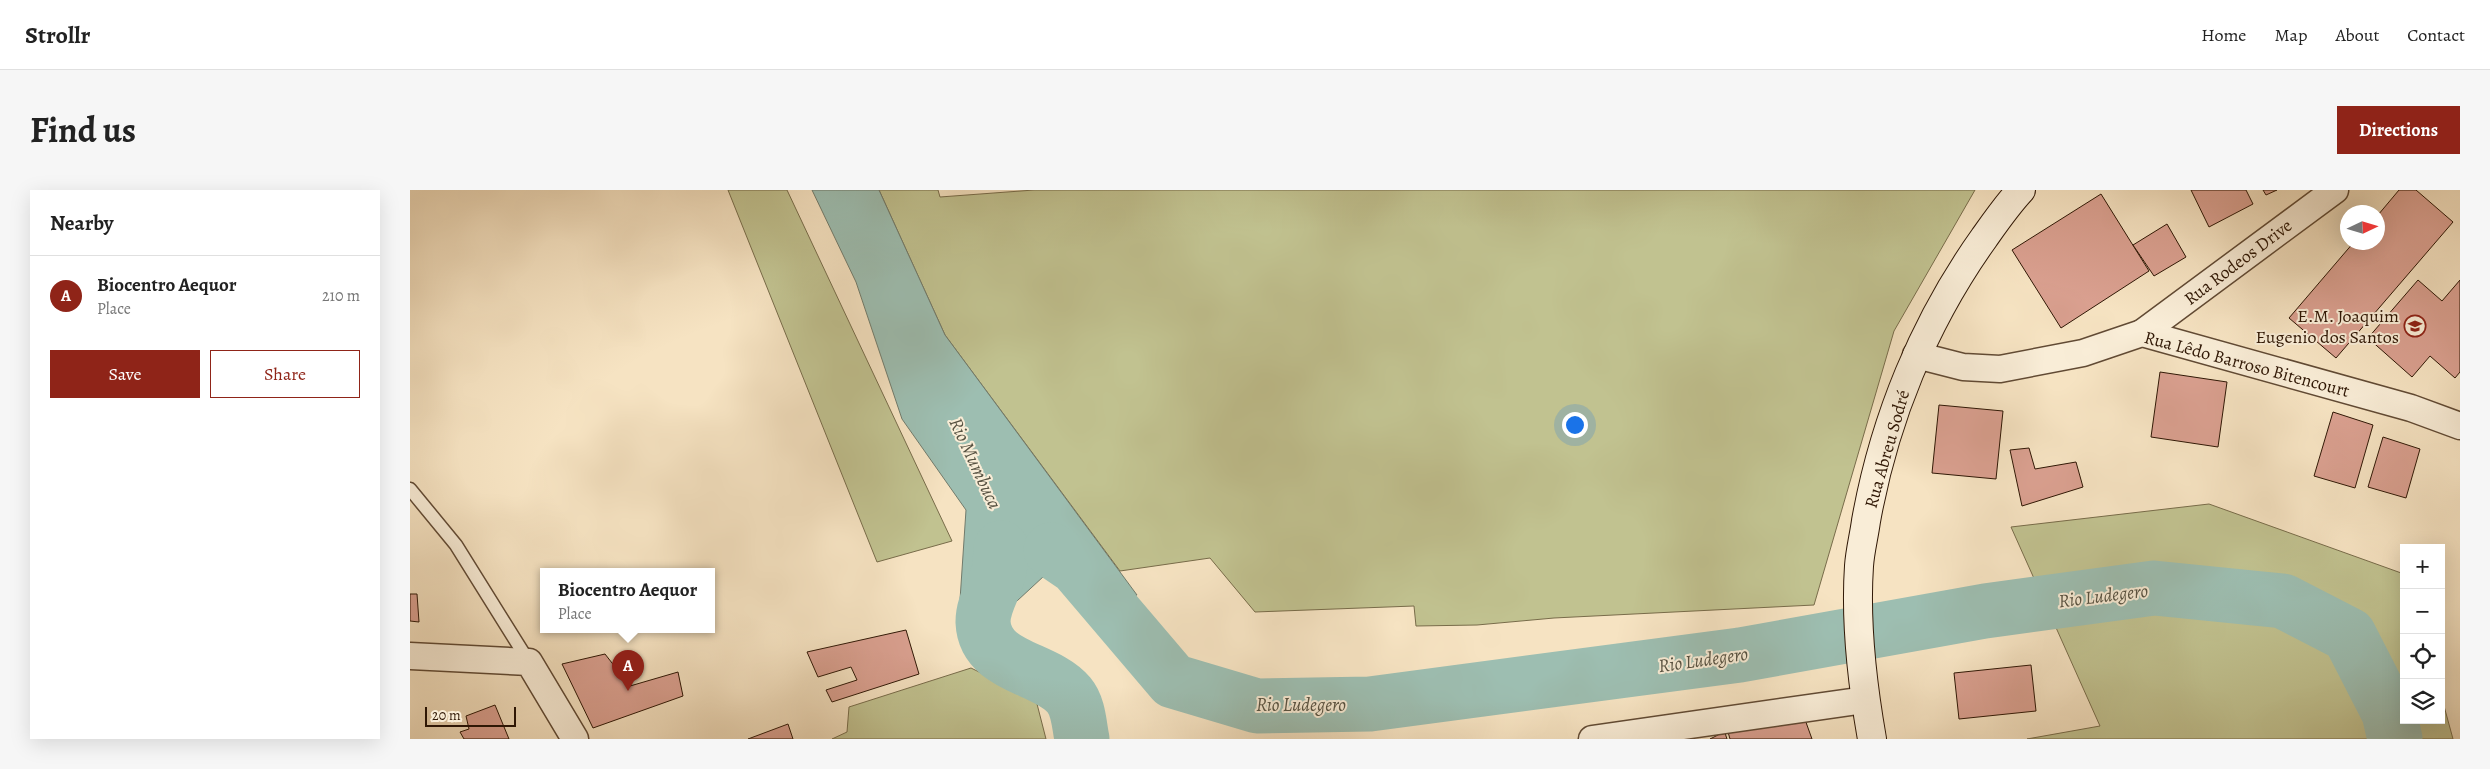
<!DOCTYPE html>
<meta charset="utf-8">
<style>
body{margin:0;font-family:Alegreya,serif;background:#f6f6f6;color:#222}
.controls{position:absolute;right:15px;bottom:15px;display:grid;overflow:hidden;border-radius:0px;box-shadow:0 5px 20px #0002}
.controls button{width:45px;height:45px;display:grid;place-items:center;padding:0;border:0;border-bottom:1px solid #e0e0e0;background:#fff;color:#222;font:25px sans-serif}
.compass{position:absolute;left:1930px;top:15px;width:45px;height:45px;border-radius:50%;background:#fff;box-shadow:0 5px 20px #0002;rotate:86deg}
.scale{position:absolute;left:15px;bottom:12px;width:91px;box-sizing:border-box;padding-left:5px;border:2px solid #2f1705;border-top:0;font-size:14px;line-height:18px;white-space:nowrap;color:#2f1705;-webkit-text-stroke:4px #f9edd7;paint-order:stroke}
.you{position:absolute;left:1164px;top:234px;width:18px;height:18px;margin:-12px;border:4px solid #fff;border-radius:50%;background:#1a73e8;box-shadow:0 0 0 8px #1a73e833}
.badge{display:grid;place-items:center;width:32px;height:32px;border-radius:50%;background:#8f2418;color:#fff;font-size:16px;font-weight:700}
.pin{position:absolute;translate:-50% -41px;filter:drop-shadow(0 1px 2px #0008)}
.pin::after{content:'';position:absolute;top:26px;width:18px;height:15px;background:inherit;clip-path:polygon(0 0,100% 0,50% 100%)}
.popup{position:absolute;left:130px;top:378px;width:175px;height:65px;box-sizing:border-box;display:grid;place-content:center;border-radius:0px;background:#fff;filter:drop-shadow(0 1px 4px #0005);font-size:16px;white-space:nowrap;color:#767676}
.popup b{font-size:19px;color:#222}
.popup::after{content:'';position:absolute;left:50%;top:100%;margin-left:-10px;border:10px solid transparent;border-top-color:#fff}
.list{margin:0;padding:0;list-style:none}
h2{display:flex;justify-content:space-between;align-items:center;height:65px;margin:0;padding:0 20px;font-size:21px}
h2 small{font-size:16px;font-weight:400;color:#767676}
.list li{display:grid;grid-template-columns:32px 1fr auto;gap:15px;align-items:center;box-sizing:border-box;height:80px;padding:0 20px;border-top:1px solid #e0e0e0}
.list b{display:block;font-size:19px;white-space:nowrap}
.list p{margin:0;font-size:16px;white-space:nowrap;color:#767676}
.list em{font-size:16px;font-style:normal;color:#767676}
.actions{display:flex;gap:10px;padding:15px 20px}
.actions a{flex:1;padding:11px 0;border:1px solid #8f2418;border-radius:0px;text-align:center;font-size:18px;color:#8f2418}
.actions .main{background:#8f2418;color:#fff}
.icon{flex:none;width:28px;height:28px;fill:none;stroke:currentColor;stroke-width:2;stroke-linecap:round;stroke-linejoin:round}
.map{position:relative;flex:none;width:2050px;height:549px;overflow:hidden;border-radius:0px}
header{display:flex;align-items:center;gap:30px;box-sizing:border-box;height:70px;padding:0 25px;background:#fff;border-bottom:1px solid #e0e0e0}
header strong{font-size:24px}
nav{display:flex;gap:28px;margin-inline-start:auto;font-size:18px}
.intro{display:flex;align-items:center;justify-content:space-between;box-sizing:border-box;height:120px;padding:0 30px}
h1{margin:0;font-size:35px}
.button{padding:12px 22px;border-radius:0px;background:#8f2418;color:#fff;font-size:18px;font-weight:700}
main{display:flex;gap:30px;padding:0 30px}
aside{flex:1;background:#fff;border-radius:0px;box-shadow:0 5px 20px #0002}
.map>svg:first-child{display:block}
.green{fill:#c1c290;stroke:#786c4a}
.water{fill:#9dbeb1;stroke:#717b6c}
.lines{fill:none;stroke-linecap:round;stroke-linejoin:round}
.river{stroke:#9dbeb1;stroke-width:55}
.building{fill:#daa090;stroke:#2f1705}
.lane-casing{stroke:#614a34;stroke-width:15}
.street-casing{stroke:#614a34;stroke-width:29}
.secondary-casing{stroke:#2f1705;stroke-width:30}
.lane{stroke:#f9edd7;stroke-width:12}
.street{stroke:#f9edd7;stroke-width:26}
.secondary{stroke:#f9edd7;stroke-width:28}
.labels{text-anchor:middle;stroke-width:4;stroke-linejoin:round;paint-order:stroke}
.street-label{font-size:18px;fill:#2f1705;stroke:#f9edd7}
.poi-label{font-size:18px;fill:#2f1705;stroke:#f9edd7;text-anchor:end}
.water-label{font-size:19px;font-style:italic;fill:#565141;stroke:#f9edd7}
</style>
<header>
<strong>Strollr</strong>
<nav><a>Home</a><a>Map</a><a>About</a><a>Contact</a></nav>
</header>
<div class="intro"><h1>Find us</h1><a class="button">Directions</a></div>
<main>
<aside>
<h2>Nearby<small></small></h2>
<ul class="list">
<li><span class="badge">A</span><div><b>Biocentro Aequor</b><p>Place</p></div><em>210 m</em></li>
</ul>
<div class="actions"><a class="main">Save</a><a>Share</a></div>
</aside>
<div class="map">
<svg width="2050" height="549" viewBox="0 0 2050 549">
<rect width="100%" height="100%" fill="#f6e3c2"/>
<filter id="stains"><feTurbulence type="fractalNoise" baseFrequency=".004" numOctaves="4"/><feColorMatrix values="0 0 0 0 .2 0 0 0 0 .09 0 0 0 0 .02 0 0 0 .5 -.17"/></filter>
<radialGradient id="worn" r=".72"><stop offset=".6" stop-color="#630" stop-opacity="0"/><stop offset="1" stop-color="#630" stop-opacity=".3"/></radialGradient>
<!-- green -->
<g class="green">
<polygon points="318,0 377,0 542,351 467,372"/>
<polygon points="469,0 528,0 530,7 624,0 1565,0 1484,141 1404,415 1144,428 1067,435 1006,436 1004,416 845,422 800,368 710,381 535,145"/>
<polygon points="1799,314 1994,384 1994,530 2031,530 2031,505 2043,549 1617,549 1690,536 1601,337"/>
<polygon points="561,478 626,510 636,549 422,549 437,542 439,517"/>
</g>
<!-- water -->
<polygon class="water" points="402,0 469,0 535,145 727,405 683,415 634,386 594,423 548,440 556,320 492,229 446,92"/>
<g class="lines">
<!-- river -->
<g class="river">
<path d="M591 358C590 365 591 373 589 381 585 398 573 413 573 432 575 478 636 477 659 505 669 517 669 535 672 549"/>
<polyline points="641,360 666,377 763,491 847,516 960,514 1330,465 1575,421 1744,398 1873,411 1939,445 1979,523 1985,549"/>
</g>
</g>
<!-- building -->
<g class="building">
<polygon points="1781,0 1836,0 1843,14 1799,37"/>
<polygon points="1853,0 1867,0 1856,5"/>
<polygon points="1989,0 2006,0 2043,32 1926,168 1879,128 1944,52 1968,52 1968,25"/>
<polygon points="1691,4 1739,81 1651,138 1602,60"/>
<polygon points="1757,34 1776,67 1744,86 1723,55"/>
<polygon points="2008,90 2032,111 2050,90 2050,182 2045,188 2020,166 2002,187 1958,148"/>
<polygon points="1750,182 1817,192 1808,257 1741,247"/>
<polygon points="1529,215 1593,221 1586,289 1522,283"/>
<polygon points="1923,222 1963,235 1945,298 1904,286"/>
<polygon points="1973,247 2010,259 1996,308 1958,297"/>
<polygon points="1619,258 1625,279 1666,272 1673,297 1612,316 1600,260"/>
<polygon points="0,404 7,404 9,432 0,431"/>
<polygon points="496,440 509,484 422,512 416,500 447,490 441,477 408,487 397,462"/>
<polygon points="195,464 220,496 268,482 273,506 183,538 152,474"/>
<polygon points="1621,475 1626,521 1549,529 1544,483"/>
<polygon points="85,515 99,549 54,549 50,542 59,539 56,526"/>
<polygon points="1393,524 1402,549 1320,549 1318,542"/>
<polygon points="378,534 383,549 338,549"/>
<polygon points="1314,540 1317,549 1300,549 1308,545"/>
</g>
<g class="lines">
<!-- lane casing -->
<g class="lane-casing">
<polyline id="lane" points="0,299 46,355 119,472"/>
</g>
<!-- street casing -->
<g class="street-casing">
<g id="street">
<polyline points="1732,143 1925,0"/>
<polyline points="1506,165 1553,177 1590,179 1673,163 1732,143 2001,218 2050,236"/>
<polyline points="0,466 119,472 165,549"/>
<polyline points="1182,549 1455,510"/>
</g>
</g>
<!-- secondary casing -->
<g class="secondary-casing">
<path id="secondary" d="M1462 549C1452 492 1445 434 1449 376 1450 361 1454 346 1456 331 1474 230 1514 132 1574 48 1586 31 1597 15 1611 0"/>
</g>
<!-- lane -->
<use href="#lane" class="lane"/>
<!-- street -->
<use href="#street" class="street"/>
<!-- secondary -->
<use href="#secondary" class="secondary"/>
</g>
<!-- icons -->
<defs>
<g id="school-ring" transform="scale(1.125)"><circle r="9.5" fill="#f9edd7" stroke="#8f2418" stroke-width="1.5"/><path d="M0-5L7-2L0 1L-7-2ZM-4 1L0 2.5L4 1V4Q0 6-4 4Z" fill="#8f2418"/></g>
</defs>
<g fill-rule="evenodd">
<use href="#school-ring" x="2005" y="136"/>
</g>
<g class="labels">
<!-- street labels -->
<g class="street-label">
<text transform="translate(1828 72) rotate(-37)" y="6">Rua Rodeos Drive</text>
<text transform="translate(1837 174) rotate(15)" y="6">Rua Lêdo Barroso Bitencourt</text>
<text transform="translate(1477 259) rotate(-74)" y="6">Rua Abreu Sodré</text>
</g>
<!-- poi labels -->
<g class="poi-label">
<text x="1989" y="132">E.M. Joaquim<tspan x="1989" dy="21">Eugenio dos Santos</tspan></text>
</g>
<!-- water labels -->
<g class="water-label">
<text transform="translate(566 273) rotate(65)" y="7">Rio Mumbuca</text>
<text transform="translate(1693 405) rotate(-7)" y="7">Rio Ludegero</text>
<text transform="translate(1293 469) rotate(-8)" y="7">Rio Ludegero</text>
<text x="891" y="521">Rio Ludegero</text>
</g>
</g>
<rect width="100%" height="100%" filter="url(#stains)"/>
<rect width="100%" height="100%" fill="url(#worn)"/>
</svg>
<div class="controls">
<button>+</button>
<button>−</button>
<button><svg class="icon" aria-label="locate" viewBox="0 0 24 24"><circle cx="12" cy="12" r="6"/><path d="M12 2v4M12 18v4M2 12h4M18 12h4"/></svg></button>
<button><svg class="icon" aria-label="layers" viewBox="0 0 24 24"><path d="M12 4l9 5-9 5-9-5zM3 14l9 5 9-5"/></svg></button>
</div>
<svg class="compass" viewBox="-18 -18 36 36"><path d="M0-13l5 13h-10z" fill="#e53935"/><path d="M0 13l5-13h-10z" fill="#767676"/></svg>
<div class="scale">20 m</div>
<div class="you"></div>
<div class="pin badge" style="left:218px;top:501px">A</div>
<div class="popup"><b>Biocentro Aequor</b>Place</div>
</div>
</main>
